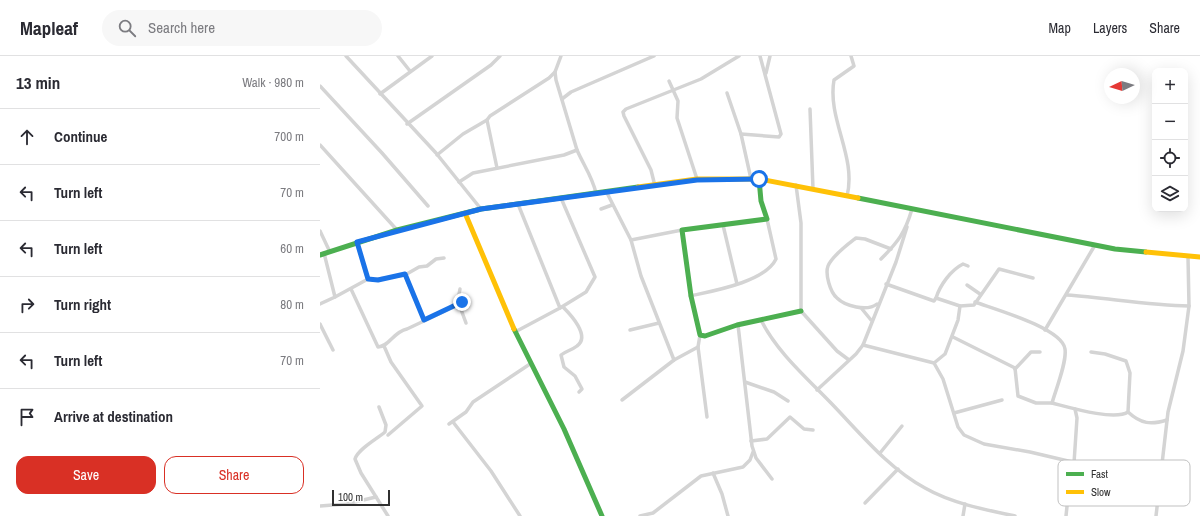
<!DOCTYPE html>
<meta charset="utf-8">
<style>
body{margin:0;font-family:"Archivo Narrow",sans-serif;background:#f7f7f7;color:#2b2b33}
.controls{position:absolute;right:12px;top:12px;display:grid;overflow:hidden;border-radius:8px;box-shadow:0 4px 16px #0002}
.controls button{width:36px;height:36px;display:grid;place-items:center;padding:0;border:0;border-bottom:1px solid #e1e1e2;background:#fff;color:#2b2b33;font:20px sans-serif}
.compass{position:absolute;left:784px;top:12px;width:36px;height:36px;border-radius:50%;background:#fff;box-shadow:0 4px 16px #0002;rotate:266deg}
.scale{position:absolute;left:12px;bottom:10px;width:58px;box-sizing:border-box;padding-left:4px;border:2px solid #303030;border-top:0;font-size:11px;line-height:14px;white-space:nowrap;color:#303030;-webkit-text-stroke:3px #fff;paint-order:stroke}
.stop{position:absolute;width:12px;height:12px;margin:-9px;border:3px solid #1a73e8;border-radius:50%;background:#fff}
.stop.end{background:#1a73e8;border-color:#fff;box-shadow:0 1px 4px #0008}
.list{margin:0;padding:0;list-style:none}
h2{display:flex;justify-content:space-between;align-items:center;height:52px;margin:0;padding:0 16px;font-size:17px}
h2 small{font-size:13px;font-weight:400;color:#7c7c81}
.list li{display:grid;grid-template-columns:26px 1fr auto;gap:12px;align-items:center;box-sizing:border-box;height:56px;padding:0 16px;border-top:1px solid #e1e1e2}
.list b{display:block;font-size:15px;white-space:nowrap}
.list em{font-size:13px;font-style:normal;color:#7c7c81}
.actions{display:flex;gap:8px;padding:12px 16px}
.actions a{flex:1;padding:9px 0;border:1px solid #d93025;border-radius:12px;text-align:center;font-size:14px;color:#d93025}
.actions .main{background:#d93025;color:#fff}
.icon{flex:none;width:22px;height:22px;fill:none;stroke:currentColor;stroke-width:2;stroke-linecap:round;stroke-linejoin:round}
.map{position:relative;flex:none;width:880px;height:460px;overflow:hidden}
header{display:flex;align-items:center;gap:24px;box-sizing:border-box;height:56px;padding:0 20px;background:#fff;border-bottom:1px solid #e1e1e2}
header strong{font-size:19px}
nav{display:flex;gap:22px;margin-inline-start:auto;font-size:14px}
.search{width:280px;height:36px;background:#f7f7f7;display:flex;align-items:center;gap:10px;box-sizing:border-box;padding:0 14px;border-radius:22px;color:#7c7c81;font-size:15px}
main{display:flex}
aside{flex:1;background:#fff}
.map>svg:first-child{display:block}
.lines{fill:none;stroke-linecap:round;stroke-linejoin:round}
.street{stroke:#d4d4d4;stroke-width:3.5}
.fast{stroke:#4caf50;stroke-width:5}
.slow{stroke:#ffc107;stroke-width:5}
.route{stroke:#1a73e8;stroke-width:5}
.key{fill:#fff;stroke:#c1c1c1;stroke-width:1}
.key-label{font-size:11px;fill:#303030}
</style>
<header>
<strong>Mapleaf</strong>
<div class="search"><svg class="icon" aria-label="search" viewBox="0 0 24 24"><circle cx="10" cy="10" r="6"/><path d="M15 15l6 6"/></svg>Search here</div>
<nav><a>Map</a><a>Layers</a><a>Share</a></nav>
</header>
<main>
<aside>
<h2>13 min<small>Walk · 980 m</small></h2>
<ul class="list">
<li><svg class="icon" aria-label="ahead" viewBox="0 0 24 24"><path d="M12 20V5M6 11l6-6 6 6"/></svg><div><b>Continue</b></div><em>700 m</em></li>
<li><svg class="icon" aria-label="left" viewBox="0 0 24 24"><path d="M17 20v-9H6M10 6l-5 5 5 5"/></svg><div><b>Turn left</b></div><em>70 m</em></li>
<li><svg class="icon" aria-label="left" viewBox="0 0 24 24"><path d="M17 20v-9H6M10 6l-5 5 5 5"/></svg><div><b>Turn left</b></div><em>60 m</em></li>
<li><svg class="icon" aria-label="right" viewBox="0 0 24 24"><path d="M7 20v-9h11M14 6l5 5-5 5"/></svg><div><b>Turn right</b></div><em>80 m</em></li>
<li><svg class="icon" aria-label="left" viewBox="0 0 24 24"><path d="M17 20v-9H6M10 6l-5 5 5 5"/></svg><div><b>Turn left</b></div><em>70 m</em></li>
<li><svg class="icon" aria-label="arrive" viewBox="0 0 24 24"><path d="M6 21V4h12l-3 4 3 4H6"/></svg><div><b>Arrive at destination</b></div></li>
</ul>
<div class="actions"><a class="main">Save</a><a>Share</a></div>
</aside>
<div class="map">
<svg width="880" height="460" viewBox="0 0 880 460">
<rect width="100%" height="100%" fill="#fff"/>
<g class="lines">
<!-- street -->
<g class="street">
<polyline points="26,0 116,97 161,153"/>
<polyline points="78,0 90,15"/>
<path d="M241 0 235 16 236 24 257 94C264 110 272 120 276 137"/>
<polyline points="446,17 450,0"/>
<polyline points="349,25 358,45 357,62 377,123"/>
<polyline points="0,30 62,97 108,150"/>
<polyline points="407,37 421,78"/>
<polyline points="60,38 112,0"/>
<polyline points="242,43 251,36 334,0"/>
<polyline points="490,53 493,133"/>
<polyline points="87,68 171,9 180,0"/>
<polyline points="0,89 77,174"/>
<polyline points="117,99 143,78 167,64"/>
<polyline points="177,112 167,64 170,60 229,22 235,16"/>
<polyline points="431,123 421,78 459,81 461,78 440,0"/>
<polyline points="139,126 153,117 244,99 257,94"/>
<polyline points="476,129 481,167 481,255 517,295 529,304"/>
<polyline points="335,130 331,114 304,60 303,56 306,53 381,23 419,0"/>
<polyline points="286,135 311,184"/>
<path d="M527 140C537 101 507 63 514 24L534 10 531 0"/>
<polyline points="281,153 292,149"/>
<polyline points="403,169 417,228"/>
<polyline points="362,174 311,184 321,220 354,304 378,291 380,279"/>
<polyline points="0,175 9,194"/>
<polyline points="37,186 47,221 52,224 85,219 99,211 107,210 116,203 124,202"/>
<path d="M561 203C578 186 585 177 592 153"/>
<polyline points="85,219 104,264"/>
<polyline points="566,228 614,245 616,242 640,250"/>
<polyline points="647,229 660,238"/>
<path d="M31 233 58 291C70 290 73 276 87 273L142 247 139 238 140 233"/>
<path d="M747 239C788 242 828 249 869 250"/>
<path d="M370 240C393 235 445 226 456 203L447 163"/>
<polyline points="15,241 48,223"/>
<path d="M616 242C620 229 631 214 643 208L648 210"/>
<path d="M655 246C674 253 742 272 745 293 747 306 736 333 732 347 748 351 794 365 808 356"/>
<polyline points="0,248 15,241 4,197"/>
<polyline points="139,248 146,267"/>
<path d="M557 248C547 256 525 250 517 242 510 236 505 218 508 210 512 200 527 189 536 182L545 183 571 193"/>
<path d="M243 251C250 258 271 280 257 290 252 294 246 295 241 299L244 311 255 320 262 333 259 336"/>
<polyline points="240,252 266,236 275,221 241,142"/>
<polyline points="542,253 551,264"/>
<path d="M441 264C457 296 486 321 511 347 540 377 568 412 605 432 631 447 666 454 695 460"/>
<polyline points="0,268 13,294"/>
<polyline points="418,269 432,390 436,402 452,423"/>
<polyline points="310,274 339,267"/>
<polyline points="725,274 775,189"/>
<polyline points="195,276 240,252 198,148"/>
<polyline points="633,281 695,312 698,340 716,347 733,347"/>
<polyline points="543,289 614,307 623,323 638,371 644,379 664,388 710,396 765,409"/>
<polyline points="64,290 71,306 102,350 68,379"/>
<polyline points="378,291 387,361"/>
<path d="M771 296 785 298 806 305 810 317 808 356C821 368 831 369 847 364"/>
<polyline points="614,307 625,298 638,264 640,250 654,249 679,213 713,222"/>
<polyline points="695,313 711,296 720,296"/>
<polyline points="425,326 454,336 468,345"/>
<polyline points="497,334 536,298 543,289 576,206 587,171"/>
<polyline points="302,344 354,304"/>
<path d="M59 351 66 369 65 376C57 383 38 393 35 403L41 417 68 460"/>
<polyline points="634,357 682,344"/>
<polyline points="133,366 171,415 200,460"/>
<polyline points="129,368 146,356 153,346 210,308"/>
<polyline points="431,385 447,383 470,361 484,373 493,374"/>
<polyline points="560,397 582,370"/>
<polyline points="393,417 402,438 408,460"/>
<polyline points="801,418 831,429 839,428"/>
<polyline points="545,447 578,413"/>
<polyline points="0,450 26,448 56,441"/>
<polyline points="320,460 333,457 381,420 423,411 430,404 433,396"/>
<polyline points="643,460 645,448"/>
<polyline points="746,460 749,431 748,420 754,407 757,362 755,353"/>
<polyline points="836,460 848,356 863,295 869,250 868,201"/>
</g>
<!-- fast -->
<g class="fast">
<polyline points="439,123 441,145 447,163 362,174 371,240 380,279 385,280 417,269 481,255"/>
<polyline points="538,142 795,193 826,196"/>
<polyline points="0,199 77,174 161,153 318,131"/>
<polyline points="194,273 244,373 282,460"/>
</g>
<!-- slow -->
<g class="slow">
<polyline points="318,131 377,123 439,123 538,142"/>
<polyline points="145,157 194,273"/>
<polyline points="826,196 880,201"/>
</g>
</g>
<g class="lines">
<!-- route -->
<polyline class="route" points="142,246 104,264 85,218 58,224 48,223 37,186 161,153 377,124 439,123"/>
</g>
<!-- legend -->
<rect x="738" y="404" width="132" height="46" rx="6" class="key"/>
<rect x="746" y="416" width="18" height="4" fill="#4caf50"/>
<rect x="746" y="434" width="18" height="4" fill="#ffc107"/>
<g class="key-label">
<text x="771" y="422">Fast</text>
<text x="771" y="440">Slow</text>
</g>
</svg>
<div class="controls">
<button>+</button>
<button>−</button>
<button><svg class="icon" aria-label="locate" viewBox="0 0 24 24"><circle cx="12" cy="12" r="6"/><path d="M12 2v4M12 18v4M2 12h4M18 12h4"/></svg></button>
<button><svg class="icon" aria-label="layers" viewBox="0 0 24 24"><path d="M12 4l9 5-9 5-9-5zM3 14l9 5 9-5"/></svg></button>
</div>
<svg class="compass" viewBox="-18 -18 36 36"><path d="M0-13l5 13h-10z" fill="#e53935"/><path d="M0 13l5-13h-10z" fill="#7c7c81"/></svg>
<div class="scale">100 m</div>
<div class="stop" style="left:439px;top:123px"></div>
<div class="stop end" style="left:142px;top:246px"></div>
</div>
</main>
